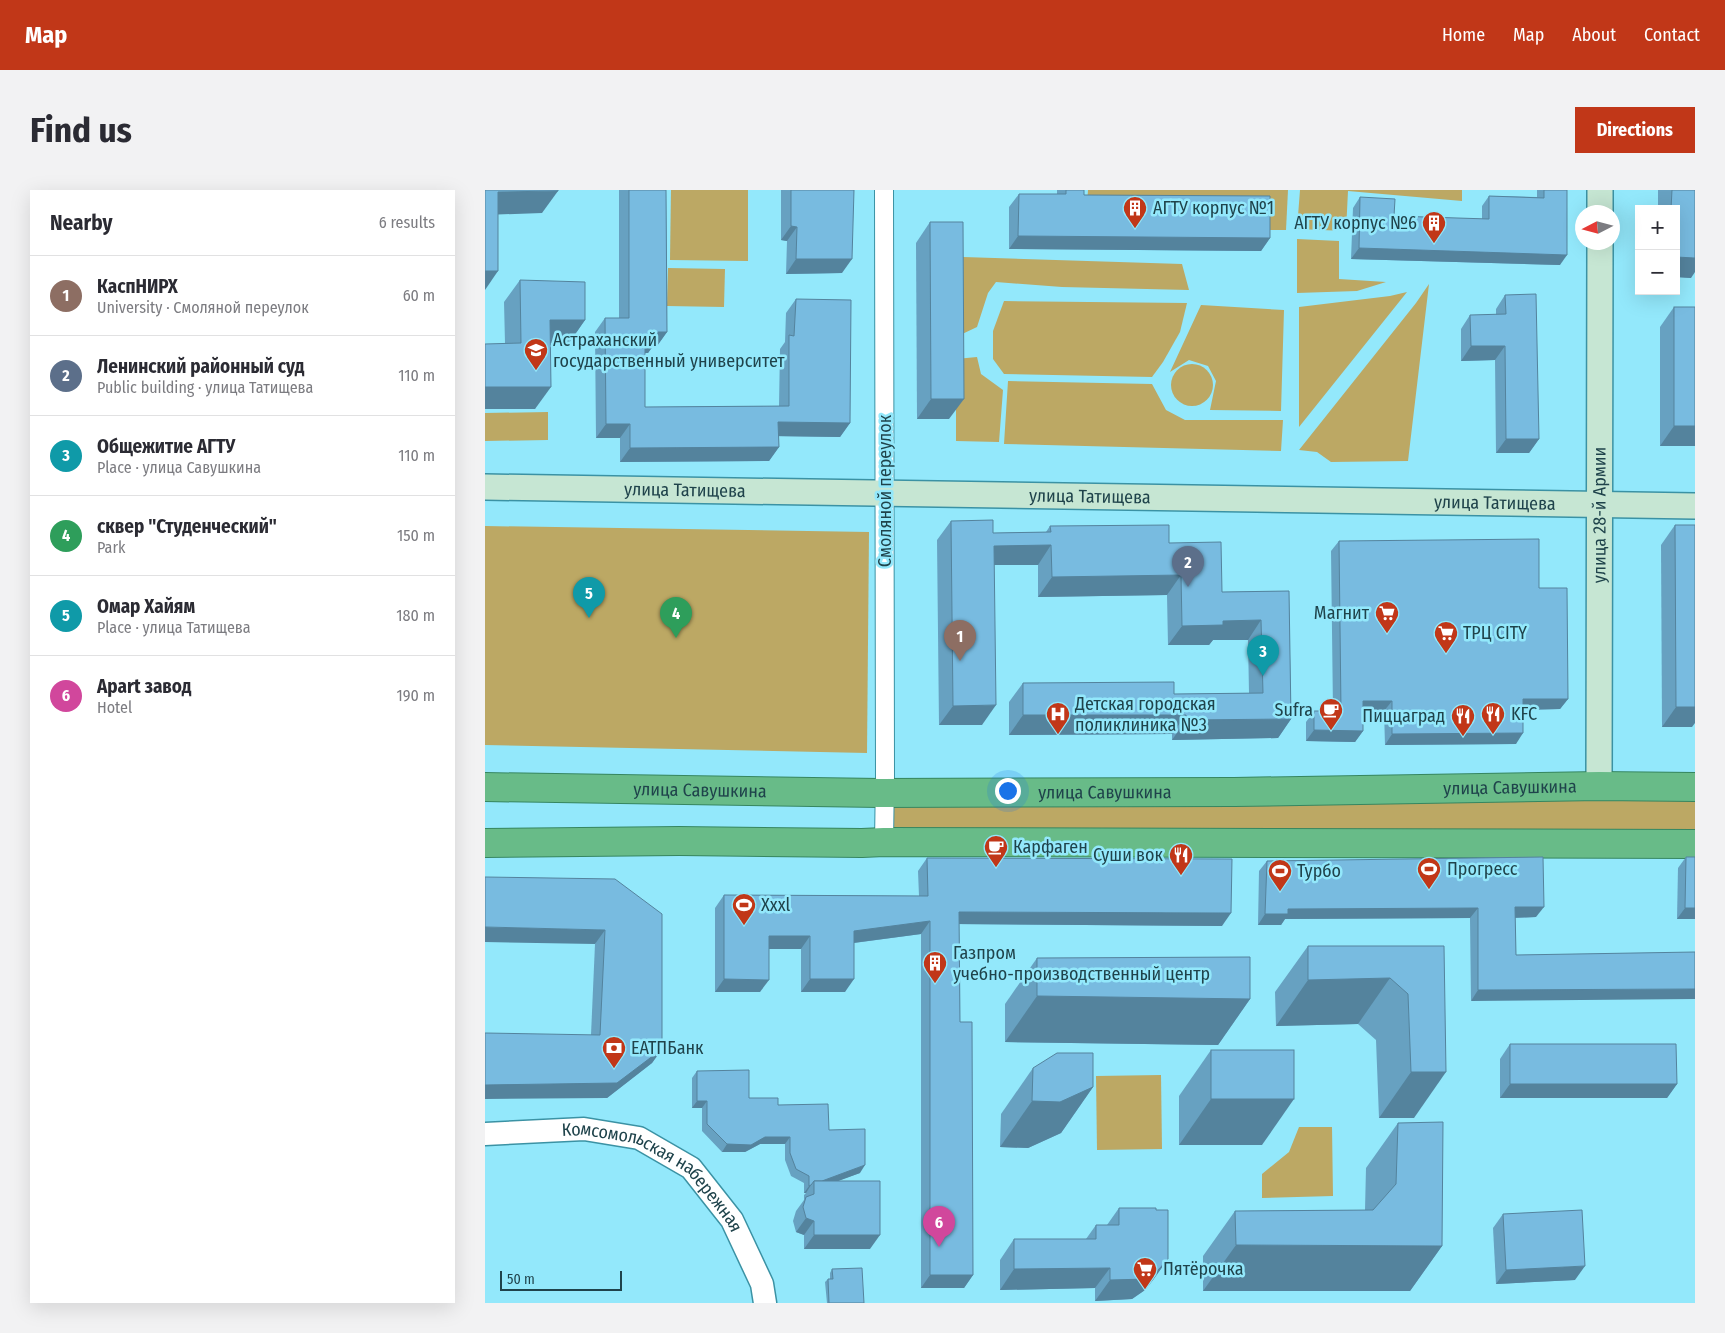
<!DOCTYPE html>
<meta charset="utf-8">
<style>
body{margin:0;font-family:"Fira Sans Condensed",sans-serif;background:#f2f2f3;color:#2b2b33}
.controls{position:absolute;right:15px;top:15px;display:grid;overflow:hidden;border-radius:0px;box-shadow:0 5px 20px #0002}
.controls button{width:45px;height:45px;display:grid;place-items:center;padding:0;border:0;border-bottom:1px solid #e1e1e2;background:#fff;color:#2b2b33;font:25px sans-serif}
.compass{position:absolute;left:1090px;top:15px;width:45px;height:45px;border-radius:50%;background:#fff;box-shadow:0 5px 20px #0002;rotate:264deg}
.scale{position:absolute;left:15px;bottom:12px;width:122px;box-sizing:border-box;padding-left:5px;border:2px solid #1f434b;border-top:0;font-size:14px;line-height:18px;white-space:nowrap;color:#1f434b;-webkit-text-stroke:4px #93e8fb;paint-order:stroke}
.you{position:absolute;left:522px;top:600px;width:18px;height:18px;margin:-12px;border:4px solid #fff;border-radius:50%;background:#1a73e8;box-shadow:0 0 0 8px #1a73e833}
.badge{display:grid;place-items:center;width:32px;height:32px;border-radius:50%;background:#c13718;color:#fff;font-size:16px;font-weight:700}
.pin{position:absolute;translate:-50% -41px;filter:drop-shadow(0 1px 2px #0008)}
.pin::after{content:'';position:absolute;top:26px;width:18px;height:15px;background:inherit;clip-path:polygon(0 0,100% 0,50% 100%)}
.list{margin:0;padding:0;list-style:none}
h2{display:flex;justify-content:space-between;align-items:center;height:65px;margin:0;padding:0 20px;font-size:21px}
h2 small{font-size:16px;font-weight:400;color:#7c7c81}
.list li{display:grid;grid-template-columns:32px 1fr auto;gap:15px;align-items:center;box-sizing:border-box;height:80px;padding:0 20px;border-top:1px solid #e1e1e2}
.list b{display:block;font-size:19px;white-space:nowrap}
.list p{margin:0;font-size:16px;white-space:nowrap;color:#7c7c81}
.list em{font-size:16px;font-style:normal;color:#7c7c81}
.map{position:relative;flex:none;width:1210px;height:1113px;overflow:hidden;border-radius:0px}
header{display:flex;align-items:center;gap:30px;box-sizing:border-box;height:70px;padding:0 25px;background:#c13718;color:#fff}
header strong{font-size:24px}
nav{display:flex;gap:28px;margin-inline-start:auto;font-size:18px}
.intro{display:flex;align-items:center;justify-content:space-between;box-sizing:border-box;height:120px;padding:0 30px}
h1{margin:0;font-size:35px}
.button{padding:12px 22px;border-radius:0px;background:#c13718;color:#fff;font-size:18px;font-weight:700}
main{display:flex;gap:30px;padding:0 30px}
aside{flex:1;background:#fff;border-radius:0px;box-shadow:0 5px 20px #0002}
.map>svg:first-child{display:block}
.green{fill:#bca864}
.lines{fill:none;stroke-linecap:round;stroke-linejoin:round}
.minor-casing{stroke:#3b92a4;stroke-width:20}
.tertiary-casing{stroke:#3b92a4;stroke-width:25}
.secondary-casing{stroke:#3b92a4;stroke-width:28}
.trunk-casing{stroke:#368660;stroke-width:30}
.minor{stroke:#fff;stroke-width:18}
.tertiary{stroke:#fff;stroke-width:22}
.secondary{stroke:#c6e6d3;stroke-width:25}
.trunk{stroke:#68bb88;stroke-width:28}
.wall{fill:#67a1c1}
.shaded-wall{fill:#54839d}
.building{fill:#78bbe0;stroke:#54839d}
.labels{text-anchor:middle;stroke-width:5;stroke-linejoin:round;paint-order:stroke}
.poi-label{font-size:18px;fill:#1f434b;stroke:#93e8fb;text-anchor:start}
.street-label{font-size:18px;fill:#1f434b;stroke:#93e8fb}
</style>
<header>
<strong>Map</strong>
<nav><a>Home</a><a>Map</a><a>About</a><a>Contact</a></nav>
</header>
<div class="intro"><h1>Find us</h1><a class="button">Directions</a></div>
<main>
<aside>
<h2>Nearby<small>6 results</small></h2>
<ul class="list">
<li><span class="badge" style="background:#8d6e63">1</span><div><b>КаспНИРХ</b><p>University · Смоляной переулок</p></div><em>60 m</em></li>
<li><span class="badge" style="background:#5c6f8a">2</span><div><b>Ленинский районный суд</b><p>Public building · улица Татищева</p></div><em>110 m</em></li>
<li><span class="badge" style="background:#0f9aa8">3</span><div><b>Общежитие АГТУ</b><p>Place · улица Савушкина</p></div><em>110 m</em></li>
<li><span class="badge" style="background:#2e9e5b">4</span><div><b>сквер &quot;Студенческий&quot;</b><p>Park</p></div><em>150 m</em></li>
<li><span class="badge" style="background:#0f9aa8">5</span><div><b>Омар Хайям</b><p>Place · улица Татищева</p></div><em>180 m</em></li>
<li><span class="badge" style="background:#d1479c">6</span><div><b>Apart завод</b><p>Hotel</p></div><em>190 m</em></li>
</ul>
</aside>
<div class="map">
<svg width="1210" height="1113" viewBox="0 0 1210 1113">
<rect width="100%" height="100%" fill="#93e8fb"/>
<!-- green -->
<g class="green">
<polygon points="186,0 263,0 263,71 185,70"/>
<polygon points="603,0 803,0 801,40 781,40 602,14"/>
<polygon points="815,0 977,0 977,11 863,1 861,41 812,39"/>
<polygon points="812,49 854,51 854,89 901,92 872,101 812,103"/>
<polygon points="478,67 697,74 704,100 577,97 511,92 503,103 492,137 473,146"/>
<polygon points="183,78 240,79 239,117 182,116"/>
<polygon points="944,94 923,271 846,272 832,262 814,260 931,113"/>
<polygon points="922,102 814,237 814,117 905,106"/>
<polygon points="519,111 702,113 695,142 678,172 667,187 519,184 508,169 508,141"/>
<polygon points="716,115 799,120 796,221 725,220 731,191 723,176 704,170 685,182"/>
<polygon points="492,167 496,184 518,200 514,252 471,251 471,169"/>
<circle cx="707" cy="195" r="21"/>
<polygon points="523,191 667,194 681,220 700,230 798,230 796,261 519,254"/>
<polygon points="63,222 63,250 0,251 0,223"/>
<polygon points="0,336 384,342 382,563 0,555"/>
<polygon points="1210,604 1210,652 405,646 406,611"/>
<polygon points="676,885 677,959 612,960 611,886"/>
<polygon points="814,937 847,937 848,1006 777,1008 777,984 804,962"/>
</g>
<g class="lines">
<!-- minor casing -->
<g class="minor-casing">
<polyline id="minor" points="399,0 400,586 399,652"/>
</g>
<!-- tertiary casing -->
<g class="tertiary-casing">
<g id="tertiary">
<path id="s1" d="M0 944 99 939 154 948 206 978 247 1030 277 1094 280 1113"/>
</g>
</g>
<!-- secondary casing -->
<g class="secondary-casing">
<g id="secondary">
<polyline points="1115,22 1115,0"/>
<path id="s2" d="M0 297 1210 316"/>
<path id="s3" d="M1114 596 1115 52"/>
</g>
</g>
<!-- trunk casing -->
<g class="trunk-casing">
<g id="trunk">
<path id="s4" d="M0 597 395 603 749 602 1114 596 1210 597"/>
<polyline points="0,653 194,651 377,653 399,652 1210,654"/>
</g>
</g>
<!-- minor -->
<use href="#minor" class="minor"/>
<!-- tertiary -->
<use href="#tertiary" class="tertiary"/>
<!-- secondary -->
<use href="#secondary" class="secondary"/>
<!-- trunk -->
<use href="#trunk" class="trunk"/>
</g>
<!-- wall -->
<g class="wall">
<polygon points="134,0 181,0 182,142 172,156 168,156 163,163 160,163 160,217 294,216 295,159 300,152 301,123 311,109 365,233 355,247 293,246 294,257 284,271 135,272 135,248 111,248 110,142 120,128 134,128"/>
<polygon points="296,0 369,0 357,83 301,84 302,51 296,50"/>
<polygon points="572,0 599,0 599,5 785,48 776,61 524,59 524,17 534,4 572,4"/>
<polygon points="1052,0 1082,0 1075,75 866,69 868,18 875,7 909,26 997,29 997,16 1004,6 1052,7"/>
<polygon points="1173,0 1210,0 1206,88 1191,87 1191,19 1173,19"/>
<polygon points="445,32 464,229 432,229 431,53"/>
<polygon points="35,90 100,130 84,153 65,153 50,219 20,153 19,112"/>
<polygon points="1020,105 1054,249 1044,263 1011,263 1010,170 976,171 976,139 985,125 1011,125 1011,119"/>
<polygon points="1189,117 1210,256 1175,256 1175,137"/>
<polygon points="466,331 508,343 561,342 565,336 684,353 737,402 804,401 806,529 793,548 687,550 687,544 524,545 524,512 538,493 689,504 764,503 763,450 728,450 724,455 683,455 682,405 553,407 553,375 509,375 497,535 454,535 452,350"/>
<polygon points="1190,335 1207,537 1177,537 1176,355"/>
<polygon points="854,351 1054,398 1083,509 1075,519 1038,520 1031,554 900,555 899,521 878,522 878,541 870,552 821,551 821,532 829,521 848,521 846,361"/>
<polygon points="1201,667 1210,729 1192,729 1193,678"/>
<polygon points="442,668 737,736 474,734 475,832 488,1085 479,1098 436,1098 436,744 369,753 360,802 316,802 316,759 284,759 275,802 230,802 230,718 239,705 434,706 433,681"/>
<polygon points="782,671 1051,727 1030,728 1031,765 986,811 985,728 800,729 796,735 773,735 774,681"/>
<polygon points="130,689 177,859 167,873 122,908 106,845 110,754"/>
<polygon points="823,756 959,756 929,928 894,928 891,850 873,834 791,836 790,802"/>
<polygon points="552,768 765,809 733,855 520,852 520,814"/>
<polygon points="1025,854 1192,894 1182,908 1015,908 1015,869"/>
<polygon points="726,860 777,955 694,955 694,906"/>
<polygon points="548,878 608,897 576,943 543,958 515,957 516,924"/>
<polygon points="212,881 264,908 293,915 344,940 375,983 352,991 385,1059 319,1059 319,1045 311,1042 308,1031 311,1021 319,1010 319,1005 321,1003 319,1003 319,993 306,986 300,970 300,954 275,954 260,962 237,962 217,941 217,918 207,918 207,888"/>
<polygon points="913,933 957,1056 925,1101 718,1101 718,1066 750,1021 880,1020 881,978"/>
<polygon points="634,1018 671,1020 683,1069 668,1090 660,1100 647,1109 610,1111 610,1098 515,1100 515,1070 529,1049 601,1049 611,1035 622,1035"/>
<polygon points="1018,1024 1090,1090 1011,1094 1008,1038"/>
<polygon points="347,1079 379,1113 342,1113 340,1092 343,1089 345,1089 345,1083"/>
</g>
<!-- shaded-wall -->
<g class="shaded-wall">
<polygon points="73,1 57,23 0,25 13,2"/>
<polygon points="306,36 312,37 302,51 296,50"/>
<polygon points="533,46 785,48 776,61 524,59"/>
<polygon points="874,58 1082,65 1075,75 866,69"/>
<polygon points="1191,67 1210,68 1210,82 1206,88 1191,87"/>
<polygon points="311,69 367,69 357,83 301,84"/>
<polygon points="0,81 13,81 0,100"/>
<polygon points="65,130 100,130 84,153 50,153"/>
<polygon points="173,142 182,142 172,156 168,156 163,163 150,163 160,149"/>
<polygon points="986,156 1020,156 1010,170 976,171"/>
<polygon points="0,197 66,197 50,219 0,219"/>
<polygon points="446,209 479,209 464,229 432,229"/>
<polygon points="293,232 365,233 355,247 283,246"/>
<polygon points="121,234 145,234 135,248 111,248"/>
<polygon points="1189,236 1210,236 1210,256 1175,256"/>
<polygon points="1021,249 1054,249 1044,263 1011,263"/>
<polygon points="294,257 284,271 135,272 145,258"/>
<polygon points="566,355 553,375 495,375 509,356"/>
<polygon points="696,385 682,405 553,407 567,387"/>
<polygon points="776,430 763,450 728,450 724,455 683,455 697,436 738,431"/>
<polygon points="1038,509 1083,509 1075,519 1031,520"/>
<polygon points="878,511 907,511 899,521 871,522"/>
<polygon points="511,515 497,535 454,535 468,516"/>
<polygon points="1191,517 1210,517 1210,533 1207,537 1177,537"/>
<polygon points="538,525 701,525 687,544 524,545"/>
<polygon points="806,529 793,548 687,550 701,530"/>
<polygon points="829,540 878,541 870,552 821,551"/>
<polygon points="1038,543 1031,554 900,555 907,544"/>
<polygon points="1030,717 1059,717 1051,727 1022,728"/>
<polygon points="993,718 985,728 800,729 796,735 773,735 780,724 803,719"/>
<polygon points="1200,718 1210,718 1210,729 1192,729"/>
<polygon points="474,722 746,723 737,736 465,734"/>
<polygon points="445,731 436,744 360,754 369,741"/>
<polygon points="0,737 120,740 110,754 0,752"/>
<polygon points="284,746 325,746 316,759 275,759"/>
<polygon points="905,788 873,834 791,836 823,790"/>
<polygon points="239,789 284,790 275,802 230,802"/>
<polygon points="325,789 369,789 360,802 316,802"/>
<polygon points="1210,799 1210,809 986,811 993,800"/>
<polygon points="552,806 765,809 733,855 520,852"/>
<polygon points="177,859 167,873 122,908 0,909 0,895"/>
<polygon points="926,882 961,882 929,928 894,928"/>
<polygon points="1025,894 1192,894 1182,908 1015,908"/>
<polygon points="608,897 576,943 543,958 515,957 547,911"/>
<polygon points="726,909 809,909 777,955 694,955"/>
<polygon points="212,911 222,911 217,918 207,918"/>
<polygon points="280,947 305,947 300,954 275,954 260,962 237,962 242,954"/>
<polygon points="380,975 375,983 329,1000 329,994"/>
<polygon points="326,995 321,1003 319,1003 324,996"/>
<polygon points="321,1028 329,1031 319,1045 311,1042"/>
<polygon points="329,1045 395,1045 385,1059 319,1059"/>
<polygon points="751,1055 957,1056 925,1101 718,1101"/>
<polygon points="683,1069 668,1090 660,1100 647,1109 610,1111 625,1090"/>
<polygon points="1100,1076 1090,1090 1011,1094 1021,1080"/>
<polygon points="625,1078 610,1098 515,1100 529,1079"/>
<polygon points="445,1085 488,1085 479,1098 436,1098"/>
</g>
<!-- building -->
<g class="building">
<polygon points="0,0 73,0 73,1 13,2 13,81 0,81"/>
<polygon points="144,0 181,0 182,142 173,142 173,149 160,149 160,217 304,216 304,145 309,146 311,109 366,110 365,233 293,232 294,257 145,258 145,234 121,234 120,128 144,128"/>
<polygon points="306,0 369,0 367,69 311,69 312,37 306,36"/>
<polygon points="581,0 599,0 599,5 785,6 785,48 533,46 534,4 581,4"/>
<polygon points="1059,0 1082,0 1082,65 874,58 875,7 910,9 909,26 1004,29 1004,6 1059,8"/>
<polygon points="1187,0 1210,0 1210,68 1191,67 1191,19 1186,19"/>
<polygon points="445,32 478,32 479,209 446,209"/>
<polygon points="35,90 100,92 100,130 65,130 66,197 0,197 0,154 36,153"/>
<polygon points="1051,104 1054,249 1021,249 1020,156 986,156 985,125 1021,124 1020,105"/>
<rect x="1189" y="117" width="21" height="119"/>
<polygon points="508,330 508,343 566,342 565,336 684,335 684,353 736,352 737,402 804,401 806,529 701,530 701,525 538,525 538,493 689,492 689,504 778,503 776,430 738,431 738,435 697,436 696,385 567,387 566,355 509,356 511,515 468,516 466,331"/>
<polygon points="1190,335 1210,335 1210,517 1191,517"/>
<polygon points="1054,349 1054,398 1082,398 1083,509 1038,509 1038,543 907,544 907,511 878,511 878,541 829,540 829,521 856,521 854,351"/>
<polygon points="1058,667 1059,717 1030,717 1031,765 1210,762 1210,799 993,800 993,718 803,719 803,724 780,724 782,671"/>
<polygon points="1201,667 1210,667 1210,718 1200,718"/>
<polygon points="442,668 747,669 746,723 474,722 475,832 487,832 488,1085 445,1085 445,731 369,741 369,789 325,789 325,746 284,746 284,790 239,789 239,705 443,706"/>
<polygon points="0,687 130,689 177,724 177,859 132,893 0,895 0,843 115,845 120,740 0,737"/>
<polygon points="823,756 959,756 961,882 926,882 923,804 905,788 823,790"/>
<polygon points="765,767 765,809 552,806 552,768"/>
<polygon points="1025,854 1191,854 1192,894 1025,894"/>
<rect x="726" y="860" width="83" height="49"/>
<polygon points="572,863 608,863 608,897 575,912 547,911 548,878"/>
<polygon points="264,880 264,908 293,908 293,915 343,914 344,940 380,939 380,975 337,991 329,991 326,995 324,996 324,986 311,979 305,963 305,947 280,947 266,955 242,954 222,934 222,911 212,911 212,881"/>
<polygon points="958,932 957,1056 751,1055 750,1021 888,1020 911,994 913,933"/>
<polygon points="329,991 395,991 395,1045 329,1045 329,1031 321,1028 318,1017 321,1007 329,1004"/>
<polygon points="634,1018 671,1018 671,1020 683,1020 683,1069 674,1079 662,1089 625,1090 625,1078 529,1079 529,1049 611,1049 611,1035 634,1035"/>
<polygon points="1097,1020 1100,1076 1021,1080 1018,1024"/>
<polygon points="377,1078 379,1113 344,1113 343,1089 348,1089 347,1079"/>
</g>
<!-- icons -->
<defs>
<g id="building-pin" transform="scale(1.25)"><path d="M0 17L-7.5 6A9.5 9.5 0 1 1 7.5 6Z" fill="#c13718" stroke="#93e8fb"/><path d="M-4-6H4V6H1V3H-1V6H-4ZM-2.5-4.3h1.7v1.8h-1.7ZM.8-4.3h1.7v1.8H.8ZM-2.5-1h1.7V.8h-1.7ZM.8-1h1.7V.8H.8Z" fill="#fff"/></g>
<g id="university-pin" transform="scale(1.25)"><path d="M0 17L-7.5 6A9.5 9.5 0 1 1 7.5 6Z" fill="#c13718" stroke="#93e8fb"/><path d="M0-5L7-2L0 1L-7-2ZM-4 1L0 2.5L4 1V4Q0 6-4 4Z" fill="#fff"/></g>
<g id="supermarket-pin" transform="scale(1.25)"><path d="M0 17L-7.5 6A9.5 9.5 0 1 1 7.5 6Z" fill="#c13718" stroke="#93e8fb"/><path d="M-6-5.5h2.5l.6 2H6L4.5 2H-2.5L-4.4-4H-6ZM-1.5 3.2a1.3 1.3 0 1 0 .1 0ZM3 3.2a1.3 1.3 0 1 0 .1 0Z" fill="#fff"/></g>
<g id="cafe-pin" transform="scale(1.25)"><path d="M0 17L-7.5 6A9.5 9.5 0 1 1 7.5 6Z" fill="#c13718" stroke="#93e8fb"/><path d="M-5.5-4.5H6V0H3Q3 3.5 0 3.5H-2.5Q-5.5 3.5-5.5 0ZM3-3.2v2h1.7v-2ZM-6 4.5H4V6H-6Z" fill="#fff"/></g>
<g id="hospital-pin" transform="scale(1.25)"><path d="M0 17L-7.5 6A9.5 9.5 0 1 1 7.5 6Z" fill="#c13718" stroke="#93e8fb"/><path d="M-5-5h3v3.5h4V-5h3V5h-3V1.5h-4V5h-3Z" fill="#fff"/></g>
<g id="restaurant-pin" transform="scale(1.25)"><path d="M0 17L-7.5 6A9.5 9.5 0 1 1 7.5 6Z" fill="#c13718" stroke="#93e8fb"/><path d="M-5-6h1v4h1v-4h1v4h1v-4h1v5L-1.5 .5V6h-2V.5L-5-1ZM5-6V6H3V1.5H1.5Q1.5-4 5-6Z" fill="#fff"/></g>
<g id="stadium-pin" transform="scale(1.25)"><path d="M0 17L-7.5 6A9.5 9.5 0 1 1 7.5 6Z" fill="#c13718" stroke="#93e8fb"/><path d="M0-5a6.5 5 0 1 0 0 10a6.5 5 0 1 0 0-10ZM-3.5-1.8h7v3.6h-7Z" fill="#fff"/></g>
<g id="bank-pin" transform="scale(1.25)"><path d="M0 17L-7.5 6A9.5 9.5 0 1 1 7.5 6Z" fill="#c13718" stroke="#93e8fb"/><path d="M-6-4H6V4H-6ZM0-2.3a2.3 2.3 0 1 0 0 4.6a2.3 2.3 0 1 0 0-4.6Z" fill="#fff"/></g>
</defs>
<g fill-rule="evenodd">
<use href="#building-pin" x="650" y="18"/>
<use href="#building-pin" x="949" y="33"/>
<use href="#university-pin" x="51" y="160"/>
<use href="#supermarket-pin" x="902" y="423"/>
<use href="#supermarket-pin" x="961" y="443"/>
<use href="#cafe-pin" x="846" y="520"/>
<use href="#hospital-pin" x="573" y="524"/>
<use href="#restaurant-pin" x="1008" y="524"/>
<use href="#restaurant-pin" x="978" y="526"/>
<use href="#cafe-pin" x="511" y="657"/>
<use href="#restaurant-pin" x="696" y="665"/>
<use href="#stadium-pin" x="944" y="679"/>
<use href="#stadium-pin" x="795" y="681"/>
<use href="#stadium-pin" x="259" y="715"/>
<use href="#building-pin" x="450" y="773"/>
<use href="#bank-pin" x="129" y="858"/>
<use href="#supermarket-pin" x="660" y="1079"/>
</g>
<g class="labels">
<!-- poi labels -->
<g class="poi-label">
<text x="668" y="24">АГТУ корпус №1</text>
<text x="932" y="39" text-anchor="end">АГТУ корпус №6</text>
<text x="68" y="156">Астраханский<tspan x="68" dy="21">государственный университет</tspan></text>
<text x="884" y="429" text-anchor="end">Магнит</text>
<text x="978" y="449">ТРЦ CITY</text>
<text x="590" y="520">Детская городская<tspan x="590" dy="21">поликлиника №3</tspan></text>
<text x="828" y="526" text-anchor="end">Sufra</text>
<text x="1026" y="530">KFC</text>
<text x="960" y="532" text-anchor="end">Пиццаград</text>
<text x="528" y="663">Карфаген</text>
<text x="678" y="671" text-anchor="end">Суши вок</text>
<text x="962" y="685">Прогресс</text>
<text x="812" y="687">Турбо</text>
<text x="276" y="721">Xxxl</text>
<text x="468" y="769">Газпром<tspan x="468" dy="21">учебно-производственный центр</tspan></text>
<text x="146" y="864">ЕАТПБанк</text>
<text x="678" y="1085">Пятёрочка</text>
</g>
<!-- street labels -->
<g class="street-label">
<text dy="6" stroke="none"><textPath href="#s2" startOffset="200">улица Татищева</textPath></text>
<text transform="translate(400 301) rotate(-90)" y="6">Смоляной переулок</text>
<text dy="6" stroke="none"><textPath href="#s2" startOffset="605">улица Татищева</textPath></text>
<text dy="6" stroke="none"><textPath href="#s2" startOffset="1010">улица Татищева</textPath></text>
<text dy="6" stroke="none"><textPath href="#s3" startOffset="271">улица 28-й Армии</textPath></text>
<text dy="6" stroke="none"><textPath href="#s4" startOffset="1025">улица Савушкина</textPath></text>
<text dy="6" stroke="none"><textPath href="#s4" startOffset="215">улица Савушкина</textPath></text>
<text dy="6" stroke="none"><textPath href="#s4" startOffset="620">улица Савушкина</textPath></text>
<text dy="6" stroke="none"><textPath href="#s1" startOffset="185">Комсомольская набережная</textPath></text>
</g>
</g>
</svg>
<div class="controls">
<button>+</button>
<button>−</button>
</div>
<svg class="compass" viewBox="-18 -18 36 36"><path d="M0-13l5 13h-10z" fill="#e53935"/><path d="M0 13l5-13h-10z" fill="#7c7c81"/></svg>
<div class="scale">50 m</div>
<div class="you"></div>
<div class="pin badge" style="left:475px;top:471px;background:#8d6e63">1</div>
<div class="pin badge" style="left:703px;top:397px;background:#5c6f8a">2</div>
<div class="pin badge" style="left:778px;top:486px;background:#0f9aa8">3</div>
<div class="pin badge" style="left:191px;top:448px;background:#2e9e5b">4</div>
<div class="pin badge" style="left:104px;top:428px;background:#0f9aa8">5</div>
<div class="pin badge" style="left:454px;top:1057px;background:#d1479c">6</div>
</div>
</main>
